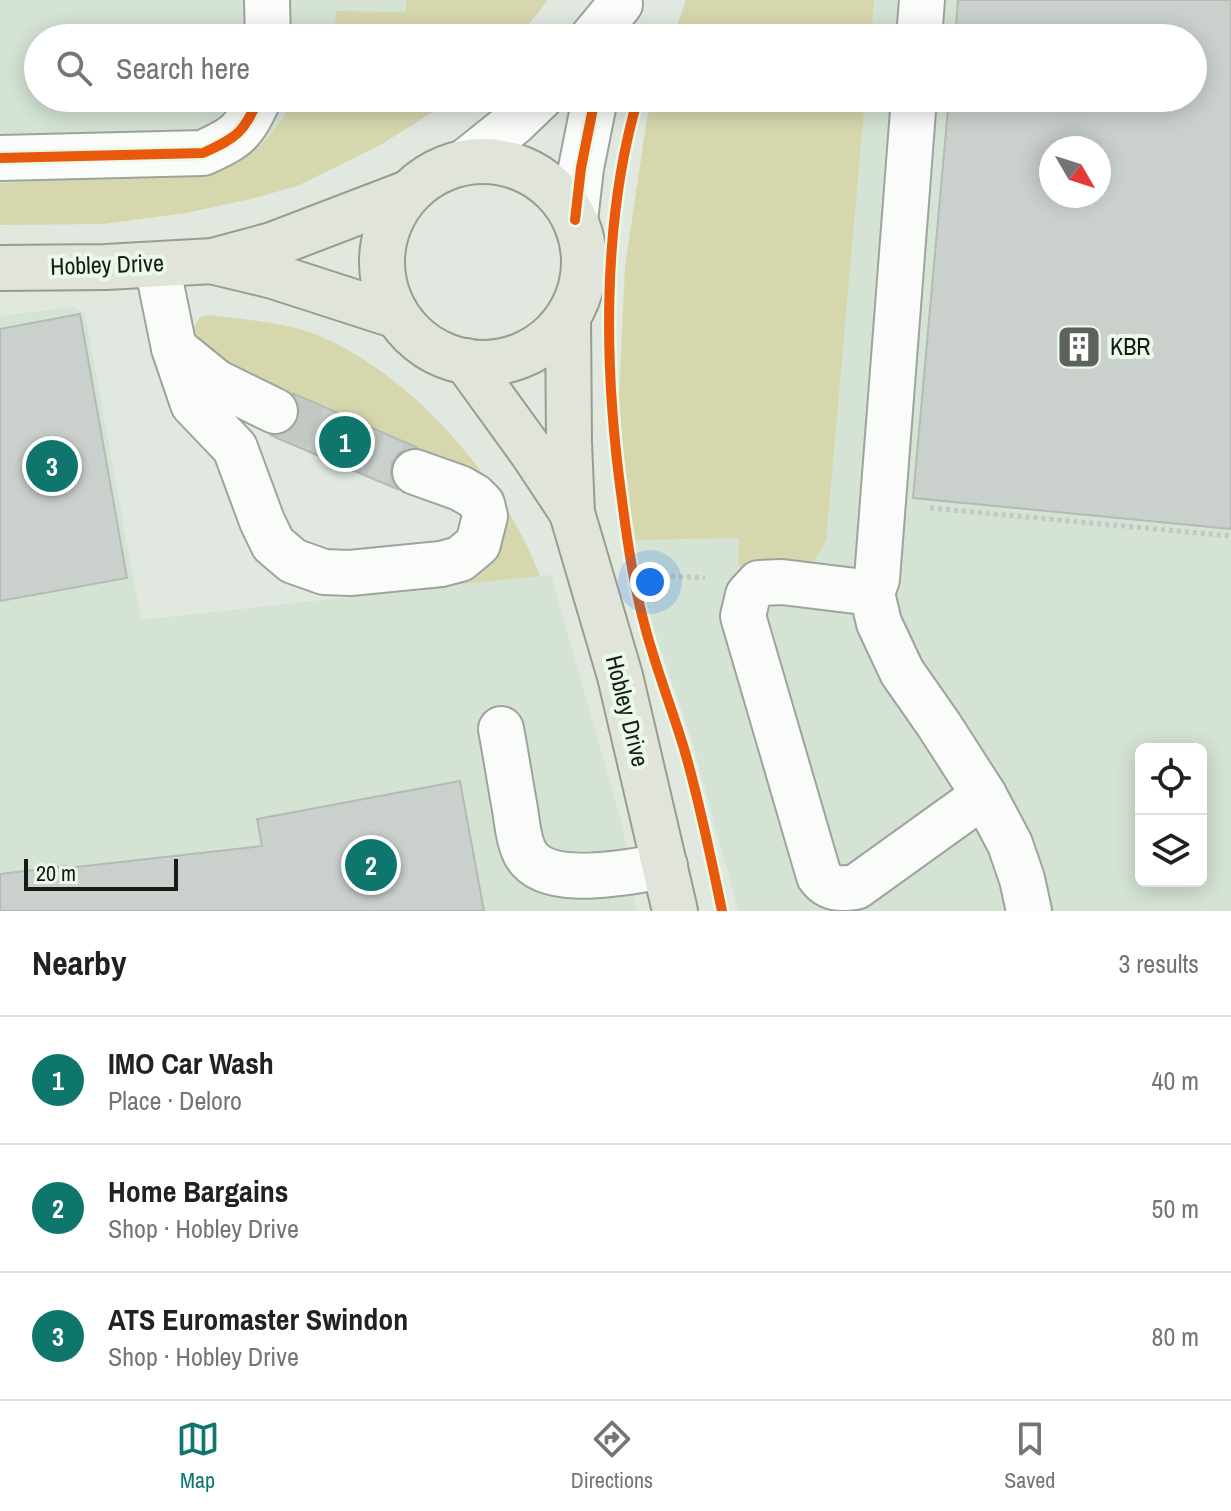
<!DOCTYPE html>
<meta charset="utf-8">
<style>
body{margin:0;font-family:"Archivo Narrow",sans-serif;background:#f2f2f2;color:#202124}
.controls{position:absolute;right:24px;bottom:24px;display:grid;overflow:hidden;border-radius:12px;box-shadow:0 4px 20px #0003}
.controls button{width:72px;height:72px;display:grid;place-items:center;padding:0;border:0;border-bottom:2px solid #e0e0e0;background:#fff;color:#202124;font:40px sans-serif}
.compass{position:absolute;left:1039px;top:136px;width:72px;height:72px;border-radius:50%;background:#fff;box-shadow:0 4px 20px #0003;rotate:129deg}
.scale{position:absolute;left:24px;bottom:20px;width:154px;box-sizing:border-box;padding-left:8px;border:4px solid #161b15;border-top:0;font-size:22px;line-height:28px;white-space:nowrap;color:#161b15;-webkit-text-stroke:6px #eaf9e9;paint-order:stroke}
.you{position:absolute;left:650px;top:582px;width:28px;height:28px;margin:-20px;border:6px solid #fff;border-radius:50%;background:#1a73e8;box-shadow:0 0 0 12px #1a73e833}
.badge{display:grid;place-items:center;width:52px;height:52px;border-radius:50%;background:#0f766e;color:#fff;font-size:26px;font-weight:700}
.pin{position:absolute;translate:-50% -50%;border:4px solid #fff;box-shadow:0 2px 8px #0006}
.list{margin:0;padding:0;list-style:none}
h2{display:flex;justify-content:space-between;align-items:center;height:104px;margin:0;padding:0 32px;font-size:34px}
h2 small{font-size:26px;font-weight:400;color:#757577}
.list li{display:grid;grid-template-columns:52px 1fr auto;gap:24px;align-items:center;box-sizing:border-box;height:128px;padding:0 32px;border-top:2px solid #e0e0e0}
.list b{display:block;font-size:30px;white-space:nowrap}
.list p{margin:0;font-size:26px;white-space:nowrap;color:#757577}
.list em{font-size:26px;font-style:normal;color:#757577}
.icon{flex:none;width:44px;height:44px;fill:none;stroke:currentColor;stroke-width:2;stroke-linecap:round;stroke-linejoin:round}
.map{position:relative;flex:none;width:1231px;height:911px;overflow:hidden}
.search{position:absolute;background:#fff;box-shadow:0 4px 20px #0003;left:24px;right:24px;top:24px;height:88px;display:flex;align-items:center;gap:20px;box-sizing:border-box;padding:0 28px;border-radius:44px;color:#757577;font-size:30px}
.sheet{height:488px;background:#fff}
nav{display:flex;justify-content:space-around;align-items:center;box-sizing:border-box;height:112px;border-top:2px solid #e0e0e0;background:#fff;font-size:22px;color:#757577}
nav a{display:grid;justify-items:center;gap:4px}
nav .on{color:#0f766e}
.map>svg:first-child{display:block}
.built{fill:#d4e3d4;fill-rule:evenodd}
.green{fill:#d7d7ae}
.building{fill:#cad1cc;stroke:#b3bbb5;stroke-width:2;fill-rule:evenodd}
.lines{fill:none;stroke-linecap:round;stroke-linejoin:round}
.minor-tunnel{stroke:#c2c9c2;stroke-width:44;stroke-dasharray:44 22;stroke-linecap:butt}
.minor-casing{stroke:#9da39d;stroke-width:48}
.major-casing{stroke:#979f8b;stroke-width:48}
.path{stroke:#c5c7c5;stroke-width:5;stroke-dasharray:4 4;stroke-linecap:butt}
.minor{stroke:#fafcfa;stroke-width:44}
.major{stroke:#e0e4da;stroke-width:44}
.cycleway-casing{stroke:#eaf9e9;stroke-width:15}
.cycleway{stroke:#e8590c;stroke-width:10}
.labels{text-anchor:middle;stroke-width:8;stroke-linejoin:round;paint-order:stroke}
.street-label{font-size:24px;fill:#161b15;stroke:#eaf9e9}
.poi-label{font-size:24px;fill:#161b15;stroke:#eaf9e9;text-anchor:start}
</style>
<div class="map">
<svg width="1231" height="911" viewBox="0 0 1231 911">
<rect width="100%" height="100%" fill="#e0e8e0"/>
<!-- built -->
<g class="built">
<polygon points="0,0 548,0 517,38 38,38 38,98 455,98 382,144 297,186 210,173 0,183"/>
<path d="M686 0H1231V911H738L692 741 649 616 629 540 619 397 654 98H1193V38H673ZM1051 148H1099V196H1051ZM1141 749H1201V881H1141Z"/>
<polygon points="73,307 85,314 141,620 551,575 622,824 637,911 0,911 0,316"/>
</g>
<!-- green -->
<g class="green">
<polygon points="406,0 548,0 517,38 334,38 336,11 406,12"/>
<polygon points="686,0 874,0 871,38 673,38"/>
<polygon points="291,98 455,98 382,144 297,186 251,199 186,213 103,224 0,225 0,183 211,173 240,162 263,143 284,117"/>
<polygon points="654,98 865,98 826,541 814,561 800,570 749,580 738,563 739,538 629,540 619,397 625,267 647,118"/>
<path d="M208 315C246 320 287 322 322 337 416 378 504 482 540 576L439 587 472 570 478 480C461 466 446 456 425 451L284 390 210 352 199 345 194 327 199 318Z"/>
</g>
<!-- building -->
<g class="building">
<path d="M958 0H1231V529L913 498 949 98H1193V38H955ZM1051 148H1099V196H1051Z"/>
<polygon points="80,314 127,578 0,601 0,329"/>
<polygon points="292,393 418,448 410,448 399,453 392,463 391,477 397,489 270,435 277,436 288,432 297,423 300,409 296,398"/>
<polygon points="460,781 484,911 0,911 0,874 66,866 67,868 262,846 257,819"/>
</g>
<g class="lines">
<!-- minor-tunnel -->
<polyline class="minor-tunnel" points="275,411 415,472"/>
<!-- minor casing -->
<g class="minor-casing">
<g id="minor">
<polyline points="267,0 268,38"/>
<polyline points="592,38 620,4"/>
<polyline points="919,38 922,0"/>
<polyline points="914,98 877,579 872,593 879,623 902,672 939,725 984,795 1010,844 1022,879 1029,911"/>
<path d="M0 158 203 153C238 137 243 133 259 98"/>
<polyline points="465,162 515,122 540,98"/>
<polyline points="575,220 581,168 595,98"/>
<polyline points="157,265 174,348 193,404 235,448 262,521 273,544 293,561 324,572 350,573 441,564 460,559 478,544 485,516 482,504 474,496 460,488 415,472"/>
<polyline points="174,348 216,382 275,411"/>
<path d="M872 593 782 582 759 583 748 595 743 616 819 876C829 890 841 889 856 887L984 795"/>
<path d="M501 729C506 755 510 782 515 809 517 822 518 838 524 851 543 892 631 871 665 866"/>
</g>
</g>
<!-- major casing -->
<g class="major-casing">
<g id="major">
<circle cx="483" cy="262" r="101"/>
<polyline points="215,262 273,276 397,316"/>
<polyline points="0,268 106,267 213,261 272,245 408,193"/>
<polyline points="568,317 569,442 572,513 620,676 675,911"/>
<polyline points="466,361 534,455 571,511"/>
</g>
</g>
<!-- path -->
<g class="path">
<polyline points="930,508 1231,536"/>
<polyline points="639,574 705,578"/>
</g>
<!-- minor -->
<use href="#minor" class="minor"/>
<!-- major -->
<use href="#major" class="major"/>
<!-- cycleway casing -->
<g class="cycleway-casing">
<g id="cycleway">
<path d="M638 98C601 223 604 372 622 500 627 540 633 581 643 619 654 664 672 708 685 752 700 804 711 858 722 911"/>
<path d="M0 158 203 153C238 137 243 133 259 98"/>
<polyline points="575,220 581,168 595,98"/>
</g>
</g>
<!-- cycleway -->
<use href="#cycleway" class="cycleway"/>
</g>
<!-- icons -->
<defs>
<g id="building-square" transform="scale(2.3)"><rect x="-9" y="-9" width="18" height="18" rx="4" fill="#5d635c" stroke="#eaf9e9"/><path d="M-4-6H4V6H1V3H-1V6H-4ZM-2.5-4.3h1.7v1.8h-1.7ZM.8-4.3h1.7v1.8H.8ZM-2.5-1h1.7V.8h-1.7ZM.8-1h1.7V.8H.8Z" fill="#fff"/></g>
</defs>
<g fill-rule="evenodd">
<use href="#building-square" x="1079" y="347"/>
</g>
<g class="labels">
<!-- street labels -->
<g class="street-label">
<text transform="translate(107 265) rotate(-2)" y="8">Hobley Drive</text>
<text transform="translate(627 711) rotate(76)" y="8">Hobley Drive</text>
</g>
<!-- poi labels -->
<g class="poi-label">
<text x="1110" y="355">KBR</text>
</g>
</g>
</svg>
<div class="controls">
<button><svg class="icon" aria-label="locate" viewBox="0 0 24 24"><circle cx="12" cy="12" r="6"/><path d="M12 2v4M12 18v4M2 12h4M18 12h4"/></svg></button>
<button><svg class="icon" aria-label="layers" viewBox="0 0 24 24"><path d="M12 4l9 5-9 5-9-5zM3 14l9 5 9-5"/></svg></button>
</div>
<svg class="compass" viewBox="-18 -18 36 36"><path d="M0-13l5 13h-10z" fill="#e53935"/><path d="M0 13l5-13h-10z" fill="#757577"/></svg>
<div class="scale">20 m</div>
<div class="you"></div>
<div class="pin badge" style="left:345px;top:442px">1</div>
<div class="pin badge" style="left:371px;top:865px">2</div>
<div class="pin badge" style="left:52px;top:466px">3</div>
<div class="search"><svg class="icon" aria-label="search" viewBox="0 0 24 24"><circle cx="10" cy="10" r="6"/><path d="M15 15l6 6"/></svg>Search here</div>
</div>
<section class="sheet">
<h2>Nearby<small>3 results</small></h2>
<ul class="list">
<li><span class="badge">1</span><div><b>IMO Car Wash</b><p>Place · Deloro</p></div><em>40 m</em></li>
<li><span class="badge">2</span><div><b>Home Bargains</b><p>Shop · Hobley Drive</p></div><em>50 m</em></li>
<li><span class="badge">3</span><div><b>ATS Euromaster Swindon</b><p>Shop · Hobley Drive</p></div><em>80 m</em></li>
</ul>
</section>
<nav>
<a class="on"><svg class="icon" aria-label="map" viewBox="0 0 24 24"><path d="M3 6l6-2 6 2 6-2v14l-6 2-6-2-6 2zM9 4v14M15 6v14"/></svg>Map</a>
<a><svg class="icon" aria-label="directions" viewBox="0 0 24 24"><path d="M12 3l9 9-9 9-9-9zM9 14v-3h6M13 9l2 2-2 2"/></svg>Directions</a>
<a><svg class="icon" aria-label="saved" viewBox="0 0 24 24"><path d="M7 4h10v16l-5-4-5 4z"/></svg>Saved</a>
</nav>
